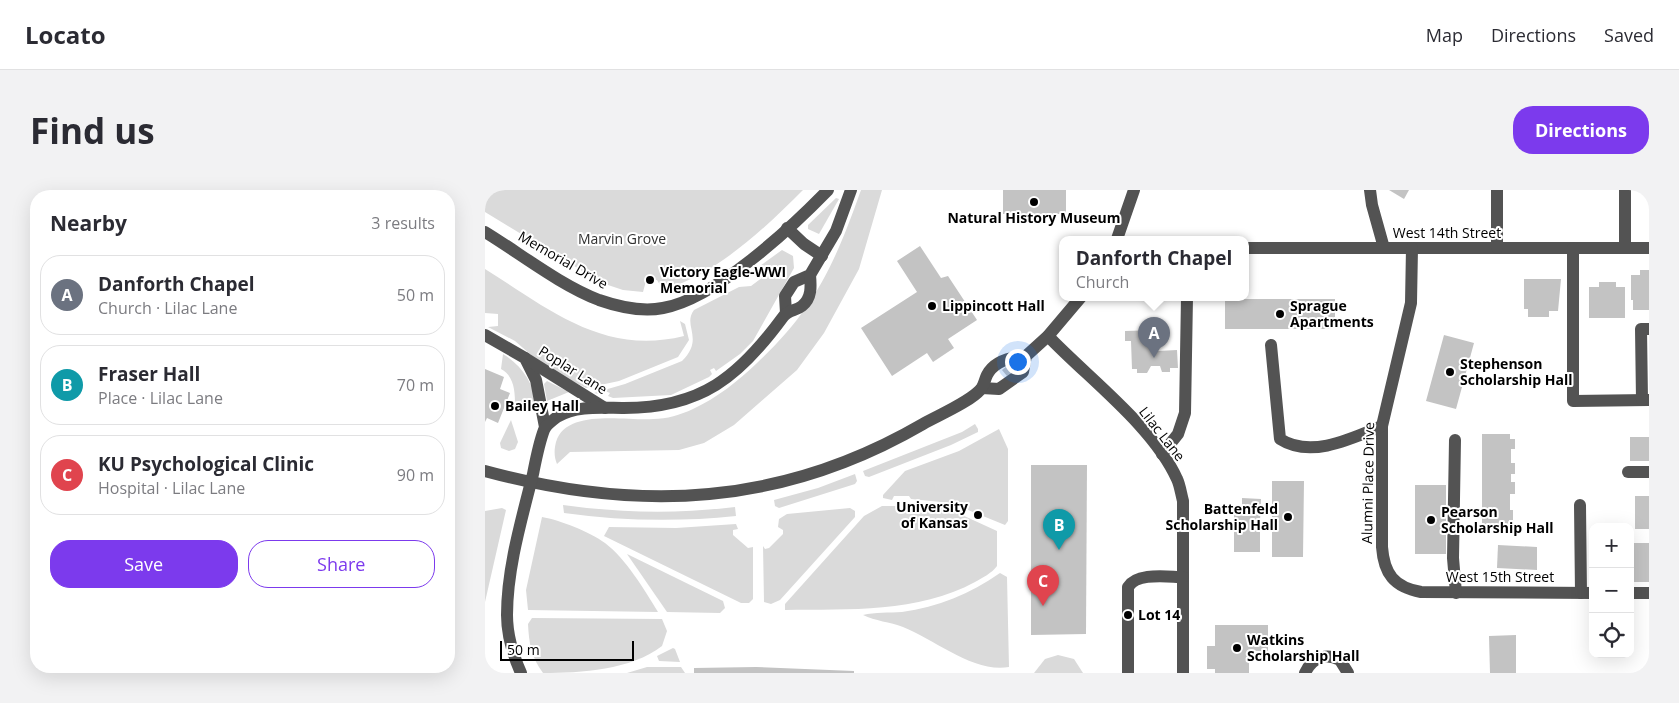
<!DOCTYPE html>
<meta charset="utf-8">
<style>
body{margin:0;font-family:"Open Sans",sans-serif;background:#f2f2f3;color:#2b2b33}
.controls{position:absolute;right:15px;bottom:15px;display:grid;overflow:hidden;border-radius:10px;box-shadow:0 5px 20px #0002}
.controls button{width:45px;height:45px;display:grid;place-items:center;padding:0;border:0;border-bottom:1px solid #e1e1e2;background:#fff;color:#2b2b33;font:25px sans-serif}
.scale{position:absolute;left:15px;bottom:12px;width:134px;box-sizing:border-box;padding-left:5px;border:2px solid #000;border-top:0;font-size:14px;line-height:18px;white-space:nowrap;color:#000;-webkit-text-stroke:4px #fff;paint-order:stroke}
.you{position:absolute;left:532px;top:171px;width:18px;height:18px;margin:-12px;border:4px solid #fff;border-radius:50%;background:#1a73e8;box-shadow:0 0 0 8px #1a73e833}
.badge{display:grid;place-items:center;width:32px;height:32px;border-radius:50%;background:#7c3aed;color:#fff;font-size:16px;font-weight:700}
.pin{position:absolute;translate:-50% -41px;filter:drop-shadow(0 1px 2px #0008)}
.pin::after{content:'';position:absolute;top:26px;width:18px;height:15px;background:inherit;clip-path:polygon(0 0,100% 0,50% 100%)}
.popup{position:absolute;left:574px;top:46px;width:190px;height:65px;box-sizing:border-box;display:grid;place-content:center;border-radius:10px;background:#fff;filter:drop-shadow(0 1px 4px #0005);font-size:16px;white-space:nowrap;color:#7c7c81}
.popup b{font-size:19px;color:#2b2b33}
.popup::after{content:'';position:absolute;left:50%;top:100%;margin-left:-10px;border:10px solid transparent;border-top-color:#fff}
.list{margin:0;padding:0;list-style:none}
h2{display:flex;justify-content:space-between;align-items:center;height:65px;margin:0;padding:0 20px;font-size:21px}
h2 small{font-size:16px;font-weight:400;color:#7c7c81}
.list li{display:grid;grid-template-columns:32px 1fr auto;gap:15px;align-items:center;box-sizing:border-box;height:80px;margin:0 10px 10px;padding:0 10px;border:1px solid #e1e1e2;border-radius:20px}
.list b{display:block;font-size:19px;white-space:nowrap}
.list p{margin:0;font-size:16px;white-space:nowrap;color:#7c7c81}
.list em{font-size:16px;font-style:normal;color:#7c7c81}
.actions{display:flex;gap:10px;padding:15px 20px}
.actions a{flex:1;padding:11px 0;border:1px solid #7c3aed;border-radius:20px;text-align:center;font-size:18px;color:#7c3aed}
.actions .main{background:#7c3aed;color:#fff}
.icon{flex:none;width:28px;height:28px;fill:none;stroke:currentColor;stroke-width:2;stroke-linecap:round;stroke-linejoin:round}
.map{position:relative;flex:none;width:1164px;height:483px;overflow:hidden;border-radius:20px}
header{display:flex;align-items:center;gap:30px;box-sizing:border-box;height:70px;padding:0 25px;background:#fff;border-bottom:1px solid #e1e1e2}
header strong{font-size:24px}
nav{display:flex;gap:28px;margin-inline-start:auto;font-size:18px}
.intro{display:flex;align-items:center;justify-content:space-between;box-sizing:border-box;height:120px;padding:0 30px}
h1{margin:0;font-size:35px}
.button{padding:12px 22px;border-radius:20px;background:#7c3aed;color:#fff;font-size:18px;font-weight:700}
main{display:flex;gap:30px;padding:0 30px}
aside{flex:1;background:#fff;border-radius:20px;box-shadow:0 5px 20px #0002}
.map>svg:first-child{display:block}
.green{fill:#dadada}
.building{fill:#c3c3c3}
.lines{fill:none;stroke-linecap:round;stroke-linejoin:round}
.minor{stroke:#535353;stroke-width:12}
.poi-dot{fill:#000;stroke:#fff;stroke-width:2}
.labels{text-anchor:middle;stroke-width:4;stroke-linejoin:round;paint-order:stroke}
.poi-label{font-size:14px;font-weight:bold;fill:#000;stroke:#fff;text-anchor:start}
.street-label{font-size:14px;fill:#000;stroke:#fff}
.park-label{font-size:14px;fill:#313131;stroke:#fff}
</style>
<header>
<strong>Locato</strong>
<nav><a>Map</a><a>Directions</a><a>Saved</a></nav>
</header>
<div class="intro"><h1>Find us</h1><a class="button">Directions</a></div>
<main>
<aside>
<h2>Nearby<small>3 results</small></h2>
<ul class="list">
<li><span class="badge" style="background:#6b7280">A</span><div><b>Danforth Chapel</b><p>Church · Lilac Lane</p></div><em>50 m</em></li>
<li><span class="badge" style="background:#0f9aa8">B</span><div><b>Fraser Hall</b><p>Place · Lilac Lane</p></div><em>70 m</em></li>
<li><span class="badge" style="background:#e0444e">C</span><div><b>KU Psychological Clinic</b><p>Hospital · Lilac Lane</p></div><em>90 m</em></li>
</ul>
<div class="actions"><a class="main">Save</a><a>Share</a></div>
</aside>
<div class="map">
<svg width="1164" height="483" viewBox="0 0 1164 483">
<rect width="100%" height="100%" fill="#fff"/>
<!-- green -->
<g class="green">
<path d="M0 0H318C279 39 232 84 178 100L172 90 161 91 158 102 138 100 117 93 0 22Z"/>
<path d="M376 0H397L374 79 339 143 312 180 249 235 219 253 194 260 85 262 72 274C69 267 69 260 71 252 81 218 141 231 168 229 182 229 195 225 208 219 232 208 253 191 272 173 330 119 350 73 376 0Z"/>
<polygon points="351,8 354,9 334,44 323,39 323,35"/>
<path d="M297 60 308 66 309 78 268 151 255 164 231 181 229 178 225 180 227 184 224 187 186 205 128 208 123 206 125 203 120 201 119 205 109 203 140 194 197 171C220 148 197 136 209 120L254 97 266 96 278 87 272 78Z"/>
<path d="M0 79C64 119 118 166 199 146L195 131 200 134 204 150 193 167 134 191 101 198 61 178 30 151 3 137 13 136V124L0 123Z"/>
<path d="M18 164C36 175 49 193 51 215L41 220H30C30 206 31 187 16 179Z"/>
<polygon points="62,191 84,202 62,211 59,194"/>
<polygon points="26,230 33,252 30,259 24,261 16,258 15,253"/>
<polygon points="490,234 493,239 493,242 466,255 384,287 380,286 378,281 477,242"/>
<polygon points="514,239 523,259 523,331 520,335 466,313 426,309 424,306 409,306 407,310 398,308 398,305 420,281 474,261"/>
<polygon points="370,284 372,291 370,294 294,318 290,316 289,310 333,298"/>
<path d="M78 315C136 323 192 324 250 317L251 326C193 332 137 331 79 323Z"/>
<path d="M397 316H443L464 319 512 341V376C507 383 497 388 490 392 433 423 364 419 300 420V414L379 326Z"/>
<polygon points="17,318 21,320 0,412 0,321"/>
<polygon points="365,318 370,321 370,327 295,410 286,414 279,412 278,356 280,359 284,358 298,344 298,340 293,337 294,329 302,324"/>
<path d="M57 327C75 330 105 342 120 353 141 369 159 399 173 422L43 420 41 400Z"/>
<polygon points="251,334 253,339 248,340 248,345 263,358 268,357 268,409 264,413 256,413 119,346 124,337 191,338"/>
<polygon points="142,364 238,411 240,418 235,423 182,422"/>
<path d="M515 383 522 387 524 477C488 483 451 450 418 437 405 432 390 431 378 425 390 422 404 423 417 422 453 417 485 404 515 383Z"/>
<path d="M47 428 177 429 182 441 177 456C146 480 96 483 58 483 46 467 44 453 43 434Z"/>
<polygon points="188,458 190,459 195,472 174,471 172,466"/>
<polygon points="573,465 589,469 598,483 549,483 560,469"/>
<polygon points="162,477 196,477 200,483 142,483"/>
</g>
<!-- building -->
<g class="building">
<rect x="518" y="0" width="63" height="24"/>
<polygon points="904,0 924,0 919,9"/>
<polygon points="435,56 456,88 463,86 492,130 463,149 469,158 448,172 442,163 407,186 376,138 432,102 412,71"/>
<polygon points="1155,80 1164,80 1164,120 1148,120 1148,110 1146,110 1146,85 1155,85"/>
<polygon points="1039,89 1076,89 1073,121 1064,121 1064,127 1043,127 1043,119 1039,119"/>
<polygon points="1114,92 1131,92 1131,97 1140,97 1140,128 1104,128 1104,97 1114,97"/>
<rect x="740" y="109" width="110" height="30"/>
<polygon points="673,140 673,161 692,160 693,178 685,178 685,182 677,182 675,176 666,176 662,183 652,183 652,179 647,179 646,151 640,151 640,141"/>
<polygon points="959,145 989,153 971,219 941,211"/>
<polygon points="526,173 531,179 522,186 517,180"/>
<polygon points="0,179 19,187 15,199 25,203 13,233 2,228 0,232"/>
<polygon points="997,244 1025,244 1025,249 1030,249 1030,259 1026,259 1026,273 1030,273 1030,284 1026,284 1026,292 1030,292 1030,304 1025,304 1025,320 1028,320 1028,330 1024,330 1024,336 997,336"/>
<rect x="1145" y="247" width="19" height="24"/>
<polygon points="546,275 602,275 601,444 546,445"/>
<polygon points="787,291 819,291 818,367 787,367 787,338 775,338 775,362 749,362 749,323 757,323 757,308 776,309 775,332 787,332"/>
<rect x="930" y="295" width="31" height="69"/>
<rect x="1150" y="306" width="14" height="33"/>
<rect x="1145" y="353" width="19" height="39"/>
<polygon points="1013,355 1052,357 1052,380 1012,378"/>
<polygon points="730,435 783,435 783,461 764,461 764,483 730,483 730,479 722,479 722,456 730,456"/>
<polygon points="1031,445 1031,483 1005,483 1004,446"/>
<polygon points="271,477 369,481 369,483 209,483 209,478"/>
</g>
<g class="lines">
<!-- minor -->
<g class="minor">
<polyline points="885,0 887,15 899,58"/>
<polyline points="1140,0 1140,58"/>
<polyline points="302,38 319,54 337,66"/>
<path d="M0 42C36 64 75 95 114 110 134 117 157 122 178 118 230 109 306 38 343 0"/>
<polyline points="632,49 649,0"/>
<polyline points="760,58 1164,58"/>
<path d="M927 58 926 113 897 236V357C899 384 909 397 936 402L1108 403"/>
<polyline points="1012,58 1012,0"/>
<polyline points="1088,58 1088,211 1164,210"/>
<polyline points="301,123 300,106 309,92 325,85 351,41 366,0"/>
<polyline points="0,145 40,168 51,190 60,237"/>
<path d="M563 146C603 188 668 236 692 289 695 295 696 304 698 311V483"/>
<path d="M786 155 795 249C826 269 868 248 897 236"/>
<polyline points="40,168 120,218"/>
<polyline points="497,198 514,199 538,182 541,166 563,146 596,107"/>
<polyline points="1157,210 1156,139 1164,139"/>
<polyline points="970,250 968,368 971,403"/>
<polyline points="677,264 693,244 700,223 702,107"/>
<path d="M0 281C155 323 297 316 438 234 454 225 485 212 496 199 499 195 500 189 502 185 509 171 527 167 541 166"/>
<polyline points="1143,282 1164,282"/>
<polyline points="1095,315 1096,403"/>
<polyline points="1145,403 1164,403"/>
<path d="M36 483C28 465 22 444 22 425 22 378 37 328 48 284 51 269 54 253 59 240 61 235 68 230 72 227 91 215 118 218 139 218 216 218 254 187 298 127 303 120 311 121 317 116 327 108 326 96 325 85"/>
<path d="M643 483V397C652 382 683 387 698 387"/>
<path d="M820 483C827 468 840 462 855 470L863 483"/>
</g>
</g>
<!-- markers -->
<g class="poi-dot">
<circle cx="549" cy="12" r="5"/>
<circle cx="165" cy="90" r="5"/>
<circle cx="447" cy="116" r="5"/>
<circle cx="795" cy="124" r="5"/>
<circle cx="965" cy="182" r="5"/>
<circle cx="10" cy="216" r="5"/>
<circle cx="493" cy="325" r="5"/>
<circle cx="803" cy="327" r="5"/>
<circle cx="946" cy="330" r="5"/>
<circle cx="643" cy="425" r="5"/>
<circle cx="752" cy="458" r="5"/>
</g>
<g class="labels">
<!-- poi labels -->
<g class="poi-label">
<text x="549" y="33" text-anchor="middle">Natural History Museum</text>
<text x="175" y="87">Victory Eagle-WWI<tspan x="175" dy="16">Memorial</tspan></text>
<text x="457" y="121">Lippincott Hall</text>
<text x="805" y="121">Sprague<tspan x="805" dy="16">Apartments</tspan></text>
<text x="975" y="179">Stephenson<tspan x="975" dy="16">Scholarship Hall</tspan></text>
<text x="20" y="221">Bailey Hall</text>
<text x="483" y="322" text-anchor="end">University<tspan x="483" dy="16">of Kansas</tspan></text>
<text x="793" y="324" text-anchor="end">Battenfeld<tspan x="793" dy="16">Scholarship Hall</tspan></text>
<text x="956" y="327">Pearson<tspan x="956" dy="16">Scholarship Hall</tspan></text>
<text x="653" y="430">Lot 14</text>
<text x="762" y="455">Watkins<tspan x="762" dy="16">Scholarship Hall</tspan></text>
</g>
<!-- street labels -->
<g class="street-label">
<text x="962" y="48">West 14th Street</text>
<text transform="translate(78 70) rotate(30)" y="5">Memorial Drive</text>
<text transform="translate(88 180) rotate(32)" y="5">Poplar Lane</text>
<text transform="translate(677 244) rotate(52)" y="5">Lilac Lane</text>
<text transform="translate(883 293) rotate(-89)" y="5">Alumni Place Drive</text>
<text x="1015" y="392">West 15th Street</text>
</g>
<!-- park labels -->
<g class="park-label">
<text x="137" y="54">Marvin Grove</text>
</g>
</g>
</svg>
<div class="controls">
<button>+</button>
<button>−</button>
<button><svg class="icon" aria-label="locate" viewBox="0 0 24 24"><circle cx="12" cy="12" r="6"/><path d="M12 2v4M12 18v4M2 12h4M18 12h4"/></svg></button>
</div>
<div class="scale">50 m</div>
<div class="you"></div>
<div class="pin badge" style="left:669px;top:168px;background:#6b7280">A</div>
<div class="popup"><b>Danforth Chapel</b>Church</div>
<div class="pin badge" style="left:574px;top:360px;background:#0f9aa8">B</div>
<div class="pin badge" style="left:558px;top:416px;background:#e0444e">C</div>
</div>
</main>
